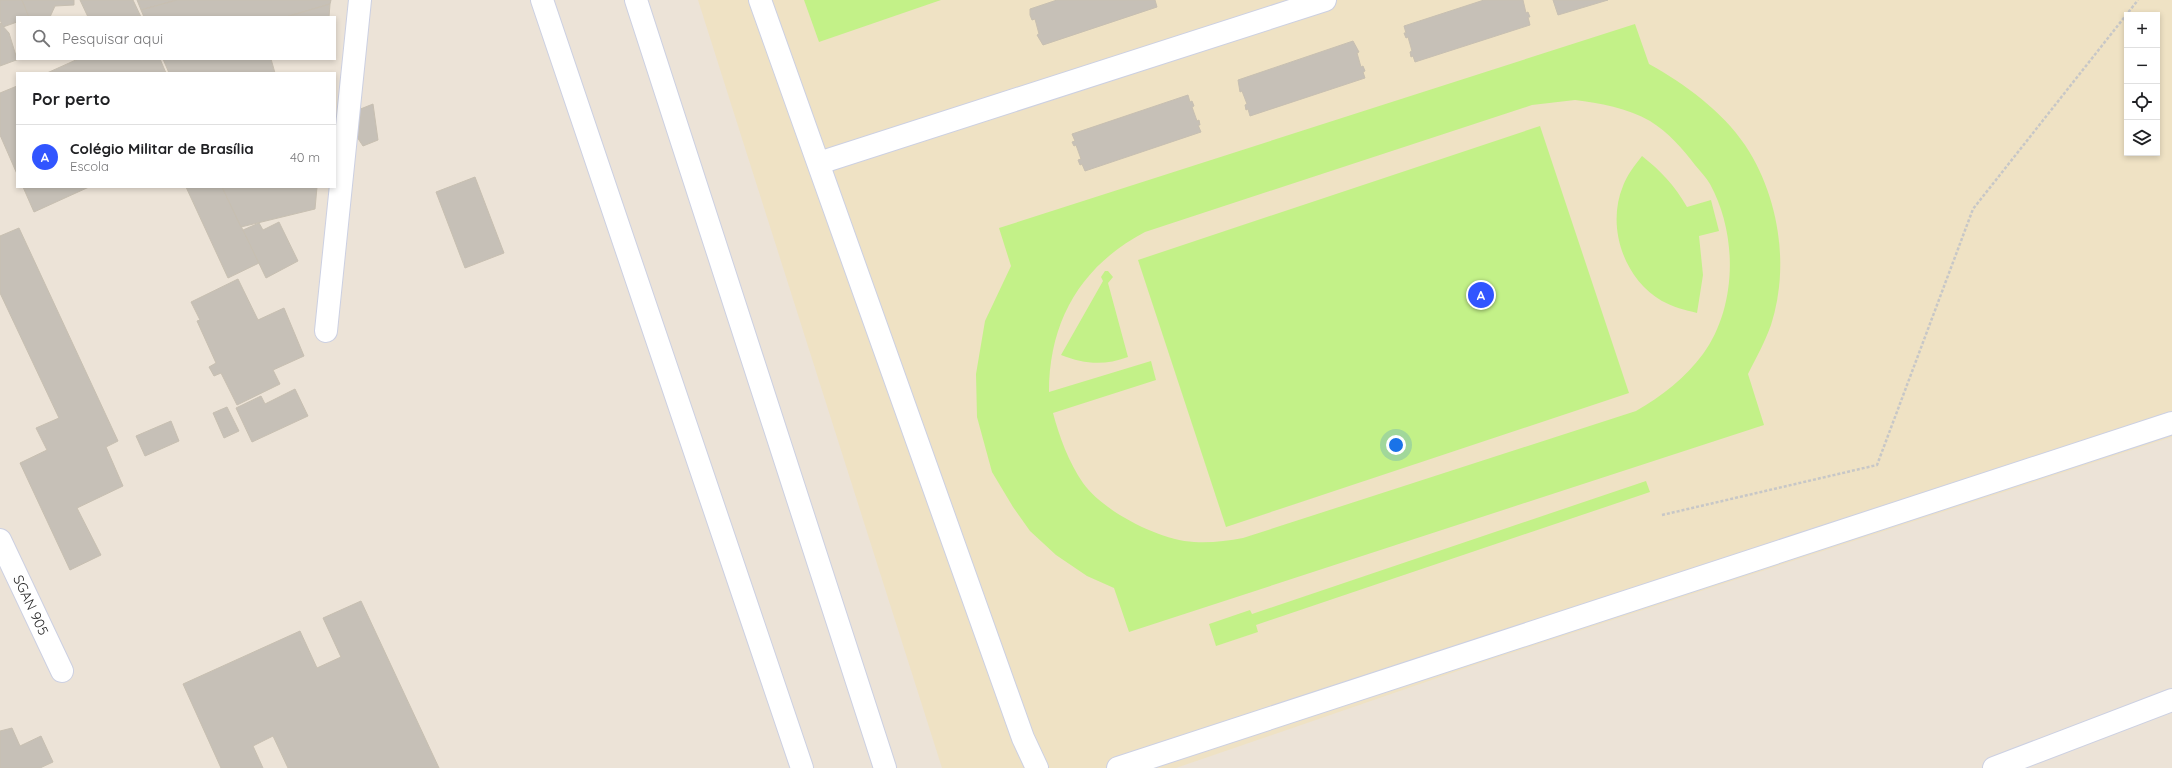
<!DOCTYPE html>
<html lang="pt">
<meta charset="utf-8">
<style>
body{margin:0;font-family:Quicksand,sans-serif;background:#f6f6f6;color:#202124}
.controls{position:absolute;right:12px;top:12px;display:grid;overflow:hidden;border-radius:0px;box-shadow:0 2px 6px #0003}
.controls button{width:36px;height:36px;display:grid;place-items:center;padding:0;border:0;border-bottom:1px solid #e0e0e0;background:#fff;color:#202124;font:20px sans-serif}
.you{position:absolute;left:1396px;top:445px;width:14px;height:14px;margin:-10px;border:3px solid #fff;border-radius:50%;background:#1a73e8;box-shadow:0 0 0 6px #1a73e833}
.badge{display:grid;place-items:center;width:26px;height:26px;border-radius:50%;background:#3155ff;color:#fff;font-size:13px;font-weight:700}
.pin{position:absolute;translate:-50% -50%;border:2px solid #fff;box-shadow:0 1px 4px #0006}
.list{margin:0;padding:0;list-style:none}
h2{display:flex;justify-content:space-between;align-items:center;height:52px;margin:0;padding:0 16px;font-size:17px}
h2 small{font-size:13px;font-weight:400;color:#757577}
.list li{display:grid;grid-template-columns:26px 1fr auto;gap:12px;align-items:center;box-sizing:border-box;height:64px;padding:0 16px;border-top:1px solid #e0e0e0}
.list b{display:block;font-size:15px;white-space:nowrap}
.list p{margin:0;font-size:13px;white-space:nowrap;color:#757577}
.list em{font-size:13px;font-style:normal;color:#757577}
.icon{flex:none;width:22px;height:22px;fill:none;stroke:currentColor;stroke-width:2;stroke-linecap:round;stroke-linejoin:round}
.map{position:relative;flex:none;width:2172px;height:768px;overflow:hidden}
.search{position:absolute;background:#fff;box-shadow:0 2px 6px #0003;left:16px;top:16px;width:320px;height:44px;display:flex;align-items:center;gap:10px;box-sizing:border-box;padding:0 14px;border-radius:0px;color:#757577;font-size:15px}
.panel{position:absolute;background:#fff;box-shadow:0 2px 6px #0003;left:16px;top:72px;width:320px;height:116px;border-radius:0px}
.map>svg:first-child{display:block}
.education{fill:#efe2c4;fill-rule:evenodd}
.pitch{fill:#c3f188;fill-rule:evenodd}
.building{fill:#c6c0b7;stroke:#c7bfb1}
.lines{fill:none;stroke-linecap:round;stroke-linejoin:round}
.minor-casing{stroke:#ccd0e2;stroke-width:24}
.path{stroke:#c7c7c7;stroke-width:2.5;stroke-dasharray:3 2;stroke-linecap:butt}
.minor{stroke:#fff;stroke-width:22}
.labels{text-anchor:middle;stroke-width:4;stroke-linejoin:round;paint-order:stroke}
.street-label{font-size:14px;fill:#272727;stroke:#fff}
</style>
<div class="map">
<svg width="2172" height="768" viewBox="0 0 2172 768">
<rect width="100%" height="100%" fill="#ece3d7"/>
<!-- education -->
<path class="education" d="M698 0H2172V437L1478 664 1176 768H942ZM2127 15H2157V153H2127Z"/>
<!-- pitch -->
<g class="pitch">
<polygon points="804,0 941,0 819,42"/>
<path d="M1635 24 1649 64C1685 84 1722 111 1745 145 1779 196 1790 266 1771 325 1765 342 1756 358 1748 374L1764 425 1129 632 1114 588 1087 576 1056 555 1030 531 1013 507 992 472 977 417 976 374 985 321 1011 266 999 228ZM1575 100C1599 103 1628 108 1650 121 1668 132 1683 149 1695 165 1700 171 1706 177 1710 184 1738 235 1737 307 1703 354 1685 378 1662 396 1636 411L1243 538C1227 541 1211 543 1194 542 1159 540 1104 512 1083 483 1069 463 1059 436 1053 413L1156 380 1151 361 1049 392C1049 320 1082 265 1145 232L1532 105Z"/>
<polygon points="1540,126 1629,393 1226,527 1138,260"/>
<path d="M1642 156C1661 171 1675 186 1687 207L1711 200 1719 231 1699 236 1703 275 1697 313C1685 310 1673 307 1662 301 1624 279 1606 227 1623 186 1627 175 1635 165 1642 156Z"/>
<path d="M1105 271H1108L1113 277 1108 283 1128 357C1104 366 1084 364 1061 355L1103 281 1101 277Z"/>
<polygon points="1646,481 1650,492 1256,625 1258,632 1216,646 1209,624 1250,610 1252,614"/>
</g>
<!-- building -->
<g class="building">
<polygon points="0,0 22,0 29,17 17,17 17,22 3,27 0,20"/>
<polygon points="22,0 74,0 74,5 55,6 50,17 29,17"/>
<polygon points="80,0 133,0 141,17 88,17"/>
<polygon points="137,0 177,0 141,10"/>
<polygon points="177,0 331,0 330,4 286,17 144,17 141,10"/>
<polygon points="1057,0 1155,0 1157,7 1043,45 1037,35 1039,34 1035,19 1032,20 1030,15 1030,9"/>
<polygon points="1484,0 1523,0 1526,13 1528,12 1530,17 1528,17 1530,25 1415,62 1413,56 1411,57 1410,52 1412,51 1408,37 1406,38 1404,33 1406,33 1404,26"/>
<polygon points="1553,0 1608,0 1558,15"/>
<polygon points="330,4 329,17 286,17"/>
<polygon points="0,23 9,33 17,59 19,59 0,66"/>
<polygon points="1353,41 1359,52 1357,53 1361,67 1363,66 1365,71 1363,72 1365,78 1250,116 1248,109 1246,110 1245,105 1247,104 1242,91 1240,92 1238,80"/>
<polygon points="78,59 160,59 166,73 47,73"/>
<polygon points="163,59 271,59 275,73 169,73"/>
<polygon points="17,86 17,174 0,135 0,93"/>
<polygon points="1188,95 1190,102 1192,101 1194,106 1192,107 1197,121 1199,120 1200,125 1198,125 1201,132 1085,171 1082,164 1080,165 1078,160 1081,159 1076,145 1074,146 1072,142 1075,141 1072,134"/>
<polygon points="373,104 378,140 363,146 343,116"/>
<polygon points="475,177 504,253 465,268 436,192"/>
<polygon points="23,187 89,187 34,212"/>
<polygon points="186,187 222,187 259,263 228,278"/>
<polygon points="222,187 317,187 315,209 241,227"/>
<polygon points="279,222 298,261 266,278 243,230 259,223 263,230"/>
<polygon points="19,228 118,441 106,447 123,486 77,508 101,555 70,570 20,463 47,450 36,428 59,418 0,293 0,236"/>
<polygon points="238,279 258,320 284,308 304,356 273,370 280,384 237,405 221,373 214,376 209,367 216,363 197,321 200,320 191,302"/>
<polygon points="295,389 308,416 252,442 236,408 261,396 265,404"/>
<polygon points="227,407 239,431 224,438 213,413"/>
<polygon points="171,421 179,441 145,456 136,436"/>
<polygon points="361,601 439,768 288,768 273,736 253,746 263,768 221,768 183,684 300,631 317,668 341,657 323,618"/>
<polygon points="12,728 20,746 41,736 53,762 40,768 0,768 0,731"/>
</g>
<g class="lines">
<!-- minor casing -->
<g class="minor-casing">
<g id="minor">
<polyline points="542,0 802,768"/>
<polyline points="636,0 885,768"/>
<polyline points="760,0 1023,738 1037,768"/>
<polyline points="819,163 1325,0"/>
<polyline points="326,331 360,0"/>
<polyline points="0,540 62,671"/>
<polyline points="1118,768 2172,423"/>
<polyline points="1994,768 2172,700"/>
</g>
</g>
<!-- path -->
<polyline class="path" points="1662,515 1877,465 1973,209 2138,0"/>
<!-- minor -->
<use href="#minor" class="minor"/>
</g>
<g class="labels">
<!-- street labels -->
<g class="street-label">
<text transform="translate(31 605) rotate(65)" y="5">SGAN 905</text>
</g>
</g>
</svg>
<div class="controls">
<button>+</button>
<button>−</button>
<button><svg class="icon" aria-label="locate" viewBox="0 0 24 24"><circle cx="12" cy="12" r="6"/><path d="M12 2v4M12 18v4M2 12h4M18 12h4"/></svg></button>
<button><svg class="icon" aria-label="layers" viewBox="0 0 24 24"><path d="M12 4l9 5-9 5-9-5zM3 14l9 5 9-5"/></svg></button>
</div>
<div class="you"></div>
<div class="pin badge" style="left:1481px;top:295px">A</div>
<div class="search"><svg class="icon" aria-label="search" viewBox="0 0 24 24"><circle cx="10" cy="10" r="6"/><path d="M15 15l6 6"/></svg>Pesquisar aqui</div>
<section class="panel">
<h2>Por perto<small></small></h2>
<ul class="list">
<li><span class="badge">A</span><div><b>Colégio Militar de Brasília</b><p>Escola</p></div><em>40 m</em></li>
</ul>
</section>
</div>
